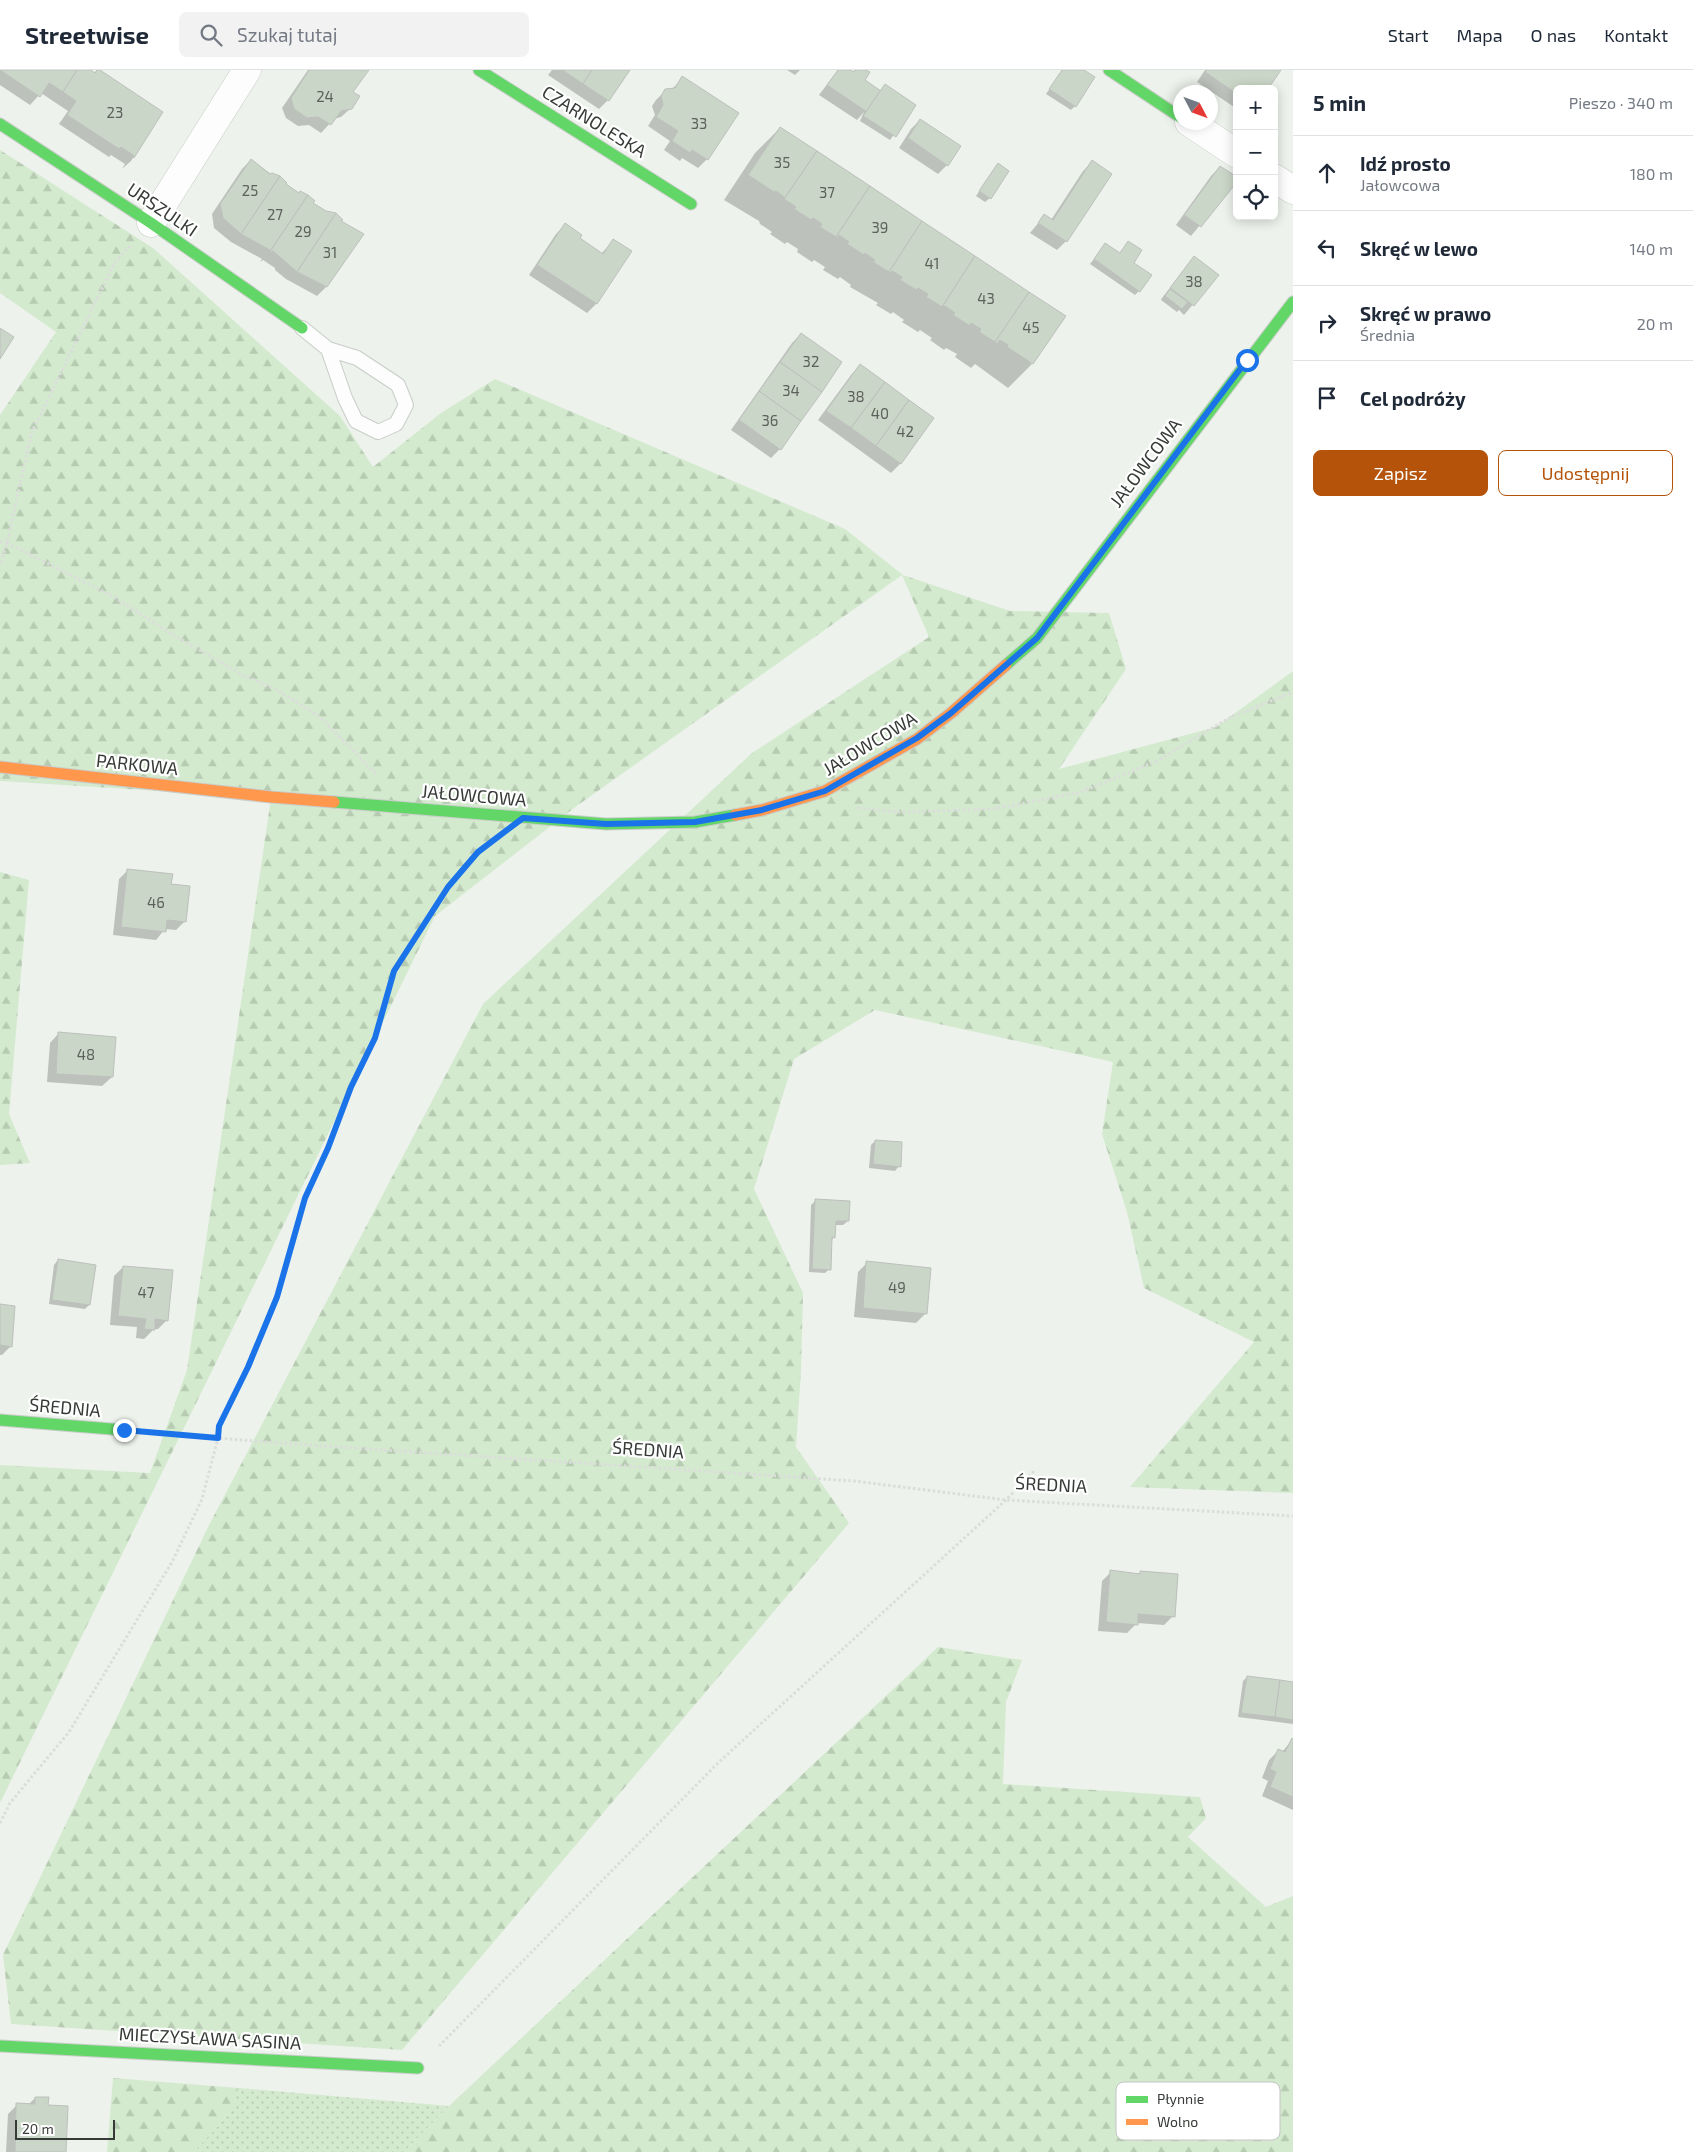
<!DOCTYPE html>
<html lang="pl">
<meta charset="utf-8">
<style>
body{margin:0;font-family:"Exo 2",sans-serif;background:#f2f2f3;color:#1f2937}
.controls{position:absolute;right:15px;top:15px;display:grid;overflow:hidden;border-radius:8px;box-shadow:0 2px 12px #0003}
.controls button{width:45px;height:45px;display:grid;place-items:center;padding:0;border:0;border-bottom:1px solid #e0e1e3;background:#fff;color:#1f2937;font:25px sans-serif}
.compass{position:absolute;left:1173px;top:15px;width:45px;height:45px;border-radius:50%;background:#fff;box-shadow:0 2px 12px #0003;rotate:131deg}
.scale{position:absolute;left:15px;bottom:12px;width:100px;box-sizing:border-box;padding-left:5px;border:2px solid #373b37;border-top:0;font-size:14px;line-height:18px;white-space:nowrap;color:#373b37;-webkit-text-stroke:4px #fff;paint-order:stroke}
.stop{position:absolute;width:15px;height:15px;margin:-11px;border:4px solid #1a73e8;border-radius:50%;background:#fff}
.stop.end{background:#1a73e8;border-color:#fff;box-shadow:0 1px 5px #0008}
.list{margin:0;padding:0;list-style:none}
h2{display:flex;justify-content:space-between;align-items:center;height:65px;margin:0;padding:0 20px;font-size:21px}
h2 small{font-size:16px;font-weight:400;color:#747a83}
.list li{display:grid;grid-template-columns:32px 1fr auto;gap:15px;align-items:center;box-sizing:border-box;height:75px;padding:0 20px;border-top:1px solid #e0e1e3}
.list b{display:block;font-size:19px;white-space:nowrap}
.list p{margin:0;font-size:16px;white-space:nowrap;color:#747a83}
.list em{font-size:16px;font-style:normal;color:#747a83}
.actions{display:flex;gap:10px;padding:15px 20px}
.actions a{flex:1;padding:11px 0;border:1px solid #b45309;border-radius:8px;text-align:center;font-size:18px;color:#b45309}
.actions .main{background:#b45309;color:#fff}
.icon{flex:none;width:28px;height:28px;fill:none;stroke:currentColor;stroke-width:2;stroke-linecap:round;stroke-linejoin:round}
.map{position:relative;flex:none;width:1293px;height:2082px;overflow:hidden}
header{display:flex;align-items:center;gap:30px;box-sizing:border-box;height:70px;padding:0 25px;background:#fff;border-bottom:1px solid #e0e1e3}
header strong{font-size:24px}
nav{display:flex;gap:28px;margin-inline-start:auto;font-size:18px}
.search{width:350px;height:45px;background:#f2f2f3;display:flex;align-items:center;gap:12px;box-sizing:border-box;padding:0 18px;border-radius:8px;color:#747a83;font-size:19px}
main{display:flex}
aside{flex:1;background:#fff}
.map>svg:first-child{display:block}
.grass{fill:url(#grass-dots)}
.forest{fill:url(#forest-firs)}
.shadow{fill:#0003}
.building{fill:#cad6c8;stroke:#bdc0bc}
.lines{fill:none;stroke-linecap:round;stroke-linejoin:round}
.lane-casing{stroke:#c9cdc9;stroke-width:16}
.street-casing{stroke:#c9cdc9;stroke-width:29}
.fast-casing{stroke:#c9cdc9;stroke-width:13}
.slow-casing{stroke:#c9cdc9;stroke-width:13}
.path{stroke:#dbdddb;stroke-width:3;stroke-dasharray:2.5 2.5;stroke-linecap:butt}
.lane{stroke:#fcfdfc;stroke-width:14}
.street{stroke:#fcfdfc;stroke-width:28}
.fast{stroke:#63d668;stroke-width:11}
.slow{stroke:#ff974d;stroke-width:11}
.route{stroke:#1a73e8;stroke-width:6}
.labels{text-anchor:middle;stroke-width:4.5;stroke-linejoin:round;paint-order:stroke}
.number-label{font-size:15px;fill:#5c625b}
.street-label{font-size:18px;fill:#373b37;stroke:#fff}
.key{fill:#fff;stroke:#c3c4c3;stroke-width:1}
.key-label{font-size:14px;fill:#373b37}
</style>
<header>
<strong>Streetwise</strong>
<div class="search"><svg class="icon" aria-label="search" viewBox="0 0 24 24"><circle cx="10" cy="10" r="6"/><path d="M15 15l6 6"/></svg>Szukaj tutaj</div>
<nav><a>Start</a><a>Mapa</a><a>O nas</a><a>Kontakt</a></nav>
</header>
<main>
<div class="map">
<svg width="1293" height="2082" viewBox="0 0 1293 2082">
<defs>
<pattern id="grass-dots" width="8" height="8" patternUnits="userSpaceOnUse" patternTransform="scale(1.25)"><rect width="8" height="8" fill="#d4eacf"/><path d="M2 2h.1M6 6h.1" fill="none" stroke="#b7cab2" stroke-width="1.8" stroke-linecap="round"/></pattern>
<pattern id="forest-firs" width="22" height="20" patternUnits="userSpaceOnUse" patternTransform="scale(1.25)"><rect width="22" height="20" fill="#d4eacf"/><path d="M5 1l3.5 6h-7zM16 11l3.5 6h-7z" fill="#b7cab2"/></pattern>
</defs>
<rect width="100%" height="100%" fill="#edf2ec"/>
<!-- grass -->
<path class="grass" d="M238 2018 449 2036 404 2082H194C210 2063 235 2043 238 2018Z"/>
<!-- forest -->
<g class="forest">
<polygon points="0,80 153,178 340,346 373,397 441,343 495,309 845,459 903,505 1010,541 1109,543 1126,599 1059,699 1216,657 1293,601 1293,1423 1130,1417 1254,1272 1144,1218 1127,1142 1102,1064 1113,992 875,940 794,989 754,1119 803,1223 801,1301 796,1377 849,1453 402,1980 11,1954 3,1885 209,1455 483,934 752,683 929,567 902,505 578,735 435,846 0,1733 0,1395 150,1403 187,1300 271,728 0,711 0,345 56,262 0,223"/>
<polygon points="0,802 29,810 9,1044 30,1093 0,1095"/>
<polygon points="938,1577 1022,1590 1006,1632 1003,1714 1200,1727 1206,1748 1188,1767 1266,1837 1293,1826 1293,2082 404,2082 449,2036"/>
<path d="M113 2008 238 2018C235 2043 210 2063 194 2082H107Z"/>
</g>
<!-- shadow -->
<g class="shadow">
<polygon points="0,0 88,0 94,4 97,0 162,42 131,91 122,99 125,94 111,85 109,87 59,54 68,41 41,23 30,35 0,15"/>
<polygon points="308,0 367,0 352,22 351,38 341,47 334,49 321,63 309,55 298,56 286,48 282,38"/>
<polygon points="552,0 628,0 608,30 599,39 548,5"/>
<polygon points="787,0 800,0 795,5"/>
<polygon points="838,0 847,0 852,3 855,0 864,0 863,11 878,22 915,36 890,70 860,51 864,42 857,50 819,25"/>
<polygon points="1062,0 1081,0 1075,36 1071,40 1046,24"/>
<polygon points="1205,0 1279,0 1237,19 1237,39 1197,12"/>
<polygon points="683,8 707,89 698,98 682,88 680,91 664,80 670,71 648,56 655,45 652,36 656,30 666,20 672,19"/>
<polygon points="920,50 947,95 938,104 899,78 911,59"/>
<polygon points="780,58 1032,294 1008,318 975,294 971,298 955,287 957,284 946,278 944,280 930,270 932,268 920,260 918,262 902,252 904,250 893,242 891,244 876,235 878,233 850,217 851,215 840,207 838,209 823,200 825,197 814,190 812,192 797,182 798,179 787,172 785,174 770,164 772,162 760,154 759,151 724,130 755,83"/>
<polygon points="251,90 326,143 326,217 317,226 286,209 275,200 275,198 263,190 260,192 262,189 231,172 214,158 212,144 242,99"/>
<polygon points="1092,92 1110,104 1066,171 1057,180 1030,163 1044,146 1051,150 1083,101"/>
<polygon points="1220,97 1237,110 1191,166 1176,155 1211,106"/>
<polygon points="994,99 990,128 985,132 976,126"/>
<polygon points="565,155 578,168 601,184 613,171 630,181 596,234 587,243 529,205 556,164"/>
<polygon points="1128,172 1139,221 1135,225 1090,194 1105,175 1119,184"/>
<polygon points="1194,187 1218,205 1184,245 1179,240 1177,242 1161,230 1162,228"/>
<polygon points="801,264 780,379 771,388 731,360 792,273"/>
<polygon points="860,296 933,348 900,394 891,403 818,350 851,305"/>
<polygon points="128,800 170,815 185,851 176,860 165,859 156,870 113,865 119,809"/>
<polygon points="59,963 112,1007 102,1016 47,1012 50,973"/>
<polygon points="875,1071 899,1096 895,1101 869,1098 871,1075"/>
<polygon points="816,1130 848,1151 843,1155 835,1155 834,1167 831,1171 829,1199 825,1203 809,1202 811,1135"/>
<polygon points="58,1190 89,1235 85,1239 49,1234 54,1195"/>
<polygon points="867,1193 925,1244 916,1253 854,1247 858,1202"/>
<polygon points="123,1197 167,1250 158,1259 154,1259 144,1269 136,1268 137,1257 110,1255 114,1206"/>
<polygon points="0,1235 11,1276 2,1285 0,1285"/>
<polygon points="1111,1502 1138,1505 1141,1502 1173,1546 1164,1555 1137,1553 1127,1563 1098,1561 1102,1511"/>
<polygon points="1247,1607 1293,1613 1293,1654 1238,1647 1243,1611"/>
<polygon points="1292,1670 1293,1670 1293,1740 1262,1726 1268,1711 1262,1708 1269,1690 1278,1681 1282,1682"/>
<polygon points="35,2028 47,2036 65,2082 6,2082 8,2044 17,2035 28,2035"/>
</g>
<!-- building -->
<g class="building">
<polygon points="0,0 77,0 63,22 49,13 40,27"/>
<polygon points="77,0 91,0 95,3 97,0 100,0 163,42 134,88 133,85 121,77 119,79 67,45 76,31 63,22"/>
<polygon points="309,0 369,0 353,22 360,26 352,39 341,41 331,55 318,47 307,48 294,39 291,28"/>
<polygon points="562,0 592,0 583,14"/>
<polygon points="592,0 630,0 609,31 583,14"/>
<polygon points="838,0 850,0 854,2 855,0 866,0 870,2 865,10 881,21 867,42 827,15"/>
<polygon points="1062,0 1084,0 1095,7 1076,37 1049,19"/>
<polygon points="1207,0 1281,0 1268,19 1237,19 1237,24 1205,2"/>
<polygon points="682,6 739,43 708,90 692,80 690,83 672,71 678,61 656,47 663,35 661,26 665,19 675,18"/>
<polygon points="885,14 916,35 896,67 863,46"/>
<polygon points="920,49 961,76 948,96 908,68"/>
<polygon points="780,57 817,81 784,129 784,127 776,121 774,122 748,105"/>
<polygon points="817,81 870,116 836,167 820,157 822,154 813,148 811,150 794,139 796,137 784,129"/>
<polygon points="251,89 270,104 272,103 280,106 241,164 223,148 220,134"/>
<polygon points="1092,90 1112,104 1067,172 1038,153 1044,144 1053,150"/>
<polygon points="998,93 1009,101 991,129 979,121"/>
<polygon points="1220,96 1237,107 1237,112 1201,157 1184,145"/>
<polygon points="280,106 287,113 286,114 299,123 300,121 308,125 269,183 270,180 241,164"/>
<polygon points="870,116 922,151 889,202 873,192 875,190 865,183 864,185 847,174 849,172 839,165 838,168 836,167"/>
<polygon points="308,125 315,131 313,133 326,141 336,143 297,202 273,181 269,183"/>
<polygon points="336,143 343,150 341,151 364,164 327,217 297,202"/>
<polygon points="922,151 975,186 942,237 926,227 928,224 918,218 916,220 900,210 902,207 892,201 891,203 889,202"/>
<polygon points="565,153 582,165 580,168 603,184 613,169 632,181 597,234 537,195"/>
<polygon points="1128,171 1142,180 1134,193 1152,205 1140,222 1094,189 1105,173 1120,183"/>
<polygon points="975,186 1029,222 995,272 979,262 981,259 971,253 970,256 953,245 955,243 945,236 942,237"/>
<polygon points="1194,186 1219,205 1194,236 1170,218"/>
<polygon points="1170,219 1188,232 1182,239 1165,226"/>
<polygon points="1029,222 1066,246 1033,294 1007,277 1008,275 1000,270 997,274 995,272"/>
<polygon points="0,258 14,267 0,289"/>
<polygon points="801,263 842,292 822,322 780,292"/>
<polygon points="780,292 822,322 801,351 759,321"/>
<polygon points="860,294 885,312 851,358 826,341"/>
<polygon points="885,312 909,330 876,376 851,358"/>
<polygon points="759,321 801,351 781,380 739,350"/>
<polygon points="909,330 934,348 901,394 876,376"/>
<polygon points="127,799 173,804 171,814 190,816 186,852 167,850 166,862 121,857"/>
<polygon points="58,962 116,967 113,1007 56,1004"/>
<polygon points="875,1070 902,1072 901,1097 873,1094"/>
<polygon points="815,1129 850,1131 849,1151 836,1151 835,1168 832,1167 831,1200 812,1199"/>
<polygon points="58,1189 96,1195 90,1235 52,1230"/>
<polygon points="866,1191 931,1198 927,1244 863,1238"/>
<polygon points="123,1196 173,1200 168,1251 155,1249 155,1260 144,1259 146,1249 118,1246"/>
<polygon points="0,1234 15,1236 12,1277 0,1275"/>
<polygon points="1110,1500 1140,1504 1140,1501 1178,1504 1175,1547 1138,1544 1138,1555 1106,1552"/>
<polygon points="1247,1606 1280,1610 1275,1647 1241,1643"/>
<polygon points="1280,1610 1293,1612 1293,1650 1275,1647"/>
<polygon points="1292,1668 1293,1669 1293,1727 1270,1717 1276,1702 1270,1699 1278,1679 1285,1682"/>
<polygon points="35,2027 49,2027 48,2035 68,2036 66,2082 15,2082 16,2033 35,2034"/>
</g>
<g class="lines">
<!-- lane casing -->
<g class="lane-casing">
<polyline id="lane" points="302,258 328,279 357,288 398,315 406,335 396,354 378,362 356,351 345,328 328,279"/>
</g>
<!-- street casing -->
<g class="street-casing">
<g id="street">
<polyline points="1189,52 1237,84"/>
<polyline points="1274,108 1293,120"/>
<polyline points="151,153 247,0"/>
</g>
</g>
<!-- fast casing -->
<g class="fast-casing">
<g id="fast">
<polyline points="479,0 691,134"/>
<polyline points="1109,0 1180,47"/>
<polyline points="0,54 151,153 302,258"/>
<polyline points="1006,595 1037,568 1293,232"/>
<polyline points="334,732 606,754 695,752 735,745"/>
<polyline points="0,1350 124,1360"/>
<polyline points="0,1976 418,1998"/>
</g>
</g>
<!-- slow casing -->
<g class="slow-casing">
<g id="slow">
<polyline points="0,697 271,727 334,732"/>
<polyline points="735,745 762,740 825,721 917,669 951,643 1006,595"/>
</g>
</g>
<!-- path -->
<g class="path">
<polyline points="130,176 115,192 31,364 7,473 114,527 172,564 241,604 277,620 320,647 376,704"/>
<polyline points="0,472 7,473 0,495"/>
<polyline points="858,738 899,742 994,739 1081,722 1157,691 1229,648 1293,622"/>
<polyline points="155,1363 279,1373 854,1411 1006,1430 1293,1446"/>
<polyline points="0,1753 10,1733 69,1662 172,1492 202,1429 218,1368 219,1356 249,1297 277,1227 305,1129 328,1078 351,1017 375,968 394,901 448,817 478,782 487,776"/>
<polyline points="439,1976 719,1692 1006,1430 1034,1401"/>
</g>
<!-- lane -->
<use href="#lane" class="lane"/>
<!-- street -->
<use href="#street" class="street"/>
<!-- fast -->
<use href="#fast" class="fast"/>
<!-- slow -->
<use href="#slow" class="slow"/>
</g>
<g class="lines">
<!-- route -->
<polyline class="route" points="124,1360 218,1368 219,1356 248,1297 277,1227 305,1128 328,1078 351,1017 375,968 394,901 448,817 478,782 523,748 606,754 695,752 762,740 825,721 917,668 951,643 1037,568 1247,290"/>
</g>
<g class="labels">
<!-- number labels -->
<g class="number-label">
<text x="325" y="32">24</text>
<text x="115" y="48">23</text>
<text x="699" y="59">33</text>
<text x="782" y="98">35</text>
<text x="250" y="126">25</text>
<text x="827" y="128">37</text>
<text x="275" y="150">27</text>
<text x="880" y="163">39</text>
<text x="303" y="167">29</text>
<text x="330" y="188">31</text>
<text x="932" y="199">41</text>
<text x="1194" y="217">38</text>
<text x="986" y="234">43</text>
<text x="1031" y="263">45</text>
<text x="811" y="297">32</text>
<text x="791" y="326">34</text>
<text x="856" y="332">38</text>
<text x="880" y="349">40</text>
<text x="770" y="356">36</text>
<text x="905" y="367">42</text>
<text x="156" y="838">46</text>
<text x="86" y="990">48</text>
<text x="897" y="1223">49</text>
<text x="146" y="1228">47</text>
</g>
<!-- street labels -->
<g class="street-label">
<text transform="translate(594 52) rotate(32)" y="6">CZARNOLESKA</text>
<text transform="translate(162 140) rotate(34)" y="6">URSZULKI</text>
<text transform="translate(1146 393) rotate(-53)" y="6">JAŁOWCOWA</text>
<text transform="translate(870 674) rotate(-31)" y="6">JAŁOWCOWA</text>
<text transform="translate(137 695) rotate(6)" y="6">PARKOWA</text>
<text transform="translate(474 726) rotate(5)" y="6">JAŁOWCOWA</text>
<text transform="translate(65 1338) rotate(5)" y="6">ŚREDNIA</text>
<text transform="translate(648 1380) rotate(4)" y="6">ŚREDNIA</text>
<text transform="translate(1051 1415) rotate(3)" y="6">ŚREDNIA</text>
<text transform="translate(210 1969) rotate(3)" y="6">MIECZYSŁAWA SASINA</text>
</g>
</g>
<!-- legend -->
<rect x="1116" y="2012" width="164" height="58" rx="8" class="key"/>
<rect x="1126" y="2026" width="22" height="7" fill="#63d668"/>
<rect x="1126" y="2049" width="22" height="6" fill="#ff974d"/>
<g class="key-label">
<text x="1157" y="2034">Płynnie</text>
<text x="1157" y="2057">Wolno</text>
</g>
</svg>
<div class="controls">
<button>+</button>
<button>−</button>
<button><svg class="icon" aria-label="locate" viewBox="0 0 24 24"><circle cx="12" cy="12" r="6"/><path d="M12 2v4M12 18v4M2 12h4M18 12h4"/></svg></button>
</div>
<svg class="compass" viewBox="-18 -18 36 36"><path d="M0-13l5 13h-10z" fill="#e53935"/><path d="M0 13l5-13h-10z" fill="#747a83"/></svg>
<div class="scale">20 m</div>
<div class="stop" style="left:1247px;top:290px"></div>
<div class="stop end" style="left:124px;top:1360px"></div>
</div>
<aside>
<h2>5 min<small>Pieszo · 340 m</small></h2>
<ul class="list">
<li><svg class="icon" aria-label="ahead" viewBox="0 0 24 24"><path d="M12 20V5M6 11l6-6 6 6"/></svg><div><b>Idź prosto</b><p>Jałowcowa</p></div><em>180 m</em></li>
<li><svg class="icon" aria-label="left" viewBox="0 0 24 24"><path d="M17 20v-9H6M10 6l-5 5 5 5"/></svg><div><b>Skręć w lewo</b></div><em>140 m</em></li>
<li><svg class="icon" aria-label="right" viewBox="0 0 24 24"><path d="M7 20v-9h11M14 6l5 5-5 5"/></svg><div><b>Skręć w prawo</b><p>Średnia</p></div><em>20 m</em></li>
<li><svg class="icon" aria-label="arrive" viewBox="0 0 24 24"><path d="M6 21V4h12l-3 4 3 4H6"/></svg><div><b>Cel podróży</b></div></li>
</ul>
<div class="actions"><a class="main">Zapisz</a><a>Udostępnij</a></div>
</aside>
</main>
